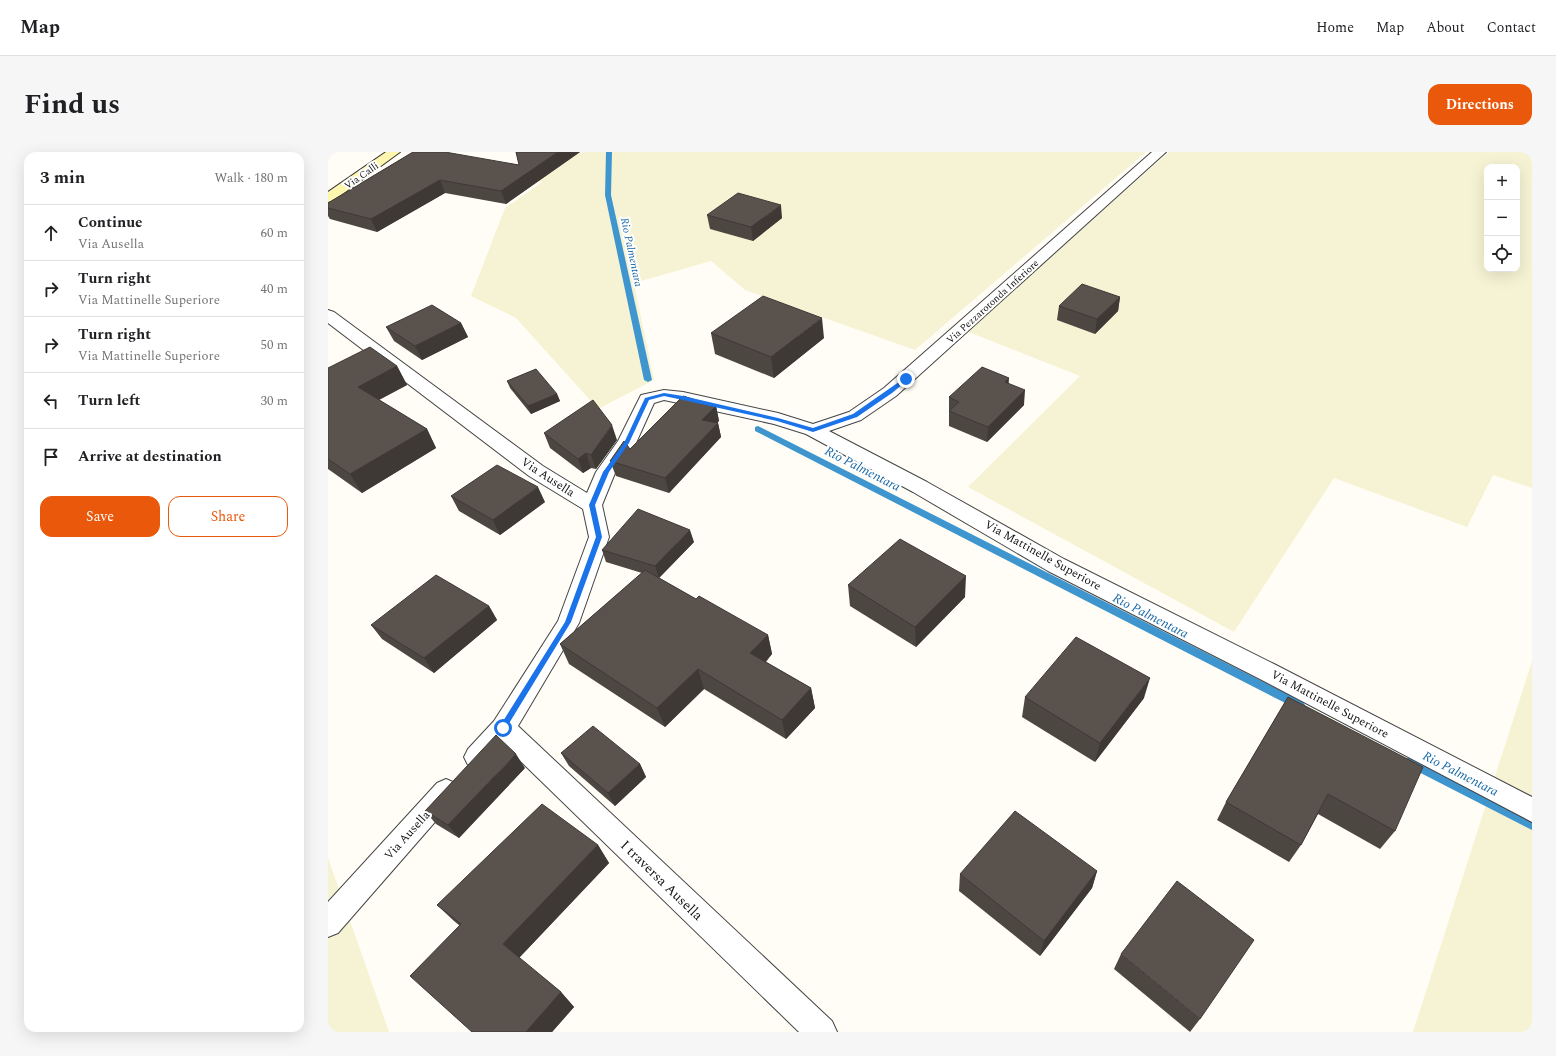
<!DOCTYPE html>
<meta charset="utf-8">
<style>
body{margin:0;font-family:Spectral,serif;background:#f6f6f6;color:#202124}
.controls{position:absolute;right:12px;top:12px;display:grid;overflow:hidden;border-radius:8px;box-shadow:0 4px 16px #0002}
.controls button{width:36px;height:36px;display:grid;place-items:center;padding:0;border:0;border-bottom:1px solid #e0e0e0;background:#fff;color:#202124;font:20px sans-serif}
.stop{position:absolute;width:12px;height:12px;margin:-9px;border:3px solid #1a73e8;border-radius:50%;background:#fff}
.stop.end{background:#1a73e8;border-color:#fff;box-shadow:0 1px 4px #0008}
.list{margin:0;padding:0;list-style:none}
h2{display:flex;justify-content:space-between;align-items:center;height:52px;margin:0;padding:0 16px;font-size:17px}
h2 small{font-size:13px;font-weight:400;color:#757577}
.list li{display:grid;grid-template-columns:26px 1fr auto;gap:12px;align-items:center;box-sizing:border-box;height:56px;padding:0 16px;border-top:1px solid #e0e0e0}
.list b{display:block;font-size:15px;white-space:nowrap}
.list p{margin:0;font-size:13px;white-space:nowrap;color:#757577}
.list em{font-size:13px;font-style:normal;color:#757577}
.actions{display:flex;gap:8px;padding:12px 16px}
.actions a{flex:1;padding:9px 0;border:1px solid #ea580c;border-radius:12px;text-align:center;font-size:14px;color:#ea580c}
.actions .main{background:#ea580c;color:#fff}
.icon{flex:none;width:22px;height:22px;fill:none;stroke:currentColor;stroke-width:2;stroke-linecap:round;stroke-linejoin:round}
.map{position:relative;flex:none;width:1204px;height:880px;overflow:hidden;border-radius:12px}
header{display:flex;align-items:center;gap:24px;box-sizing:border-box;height:56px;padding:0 20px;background:#fff;border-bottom:1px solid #e0e0e0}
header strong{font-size:19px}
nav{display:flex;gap:22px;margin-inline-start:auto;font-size:14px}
.intro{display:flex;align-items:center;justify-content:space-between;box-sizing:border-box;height:96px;padding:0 24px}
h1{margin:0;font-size:28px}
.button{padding:10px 18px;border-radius:12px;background:#ea580c;color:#fff;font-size:14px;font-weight:700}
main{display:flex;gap:24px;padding:0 24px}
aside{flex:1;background:#fff;border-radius:12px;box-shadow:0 4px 16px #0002}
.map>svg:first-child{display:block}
.farmland{fill:#f6f3d4;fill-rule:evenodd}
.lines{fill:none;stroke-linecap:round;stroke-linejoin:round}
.stream{fill:#3f96cf;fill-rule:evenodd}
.street-casing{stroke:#444;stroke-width:2}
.secondary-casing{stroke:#333;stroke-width:2}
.street{fill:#fff;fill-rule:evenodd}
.secondary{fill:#fff6b0;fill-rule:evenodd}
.wall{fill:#4d4742}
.shaded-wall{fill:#3f3936}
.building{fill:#5a524d;stroke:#3f3936}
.route{fill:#1a73e8}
.labels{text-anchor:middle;stroke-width:4;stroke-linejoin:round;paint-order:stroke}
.far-street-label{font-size:10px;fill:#111;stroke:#fff}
.far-water-label{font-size:11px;font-style:italic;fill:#1768a6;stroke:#fff}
.street-label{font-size:12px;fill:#111;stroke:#fff}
.water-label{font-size:13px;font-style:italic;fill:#1768a6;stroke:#fff}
.near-street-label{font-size:14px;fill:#111;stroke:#fff}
</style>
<header>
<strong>Map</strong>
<nav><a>Home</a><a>Map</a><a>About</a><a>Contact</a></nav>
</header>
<div class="intro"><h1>Find us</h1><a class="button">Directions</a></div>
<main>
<aside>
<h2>3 min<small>Walk · 180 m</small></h2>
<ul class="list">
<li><svg class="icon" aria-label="ahead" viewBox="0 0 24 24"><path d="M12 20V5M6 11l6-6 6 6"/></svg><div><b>Continue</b><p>Via Ausella</p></div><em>60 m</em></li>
<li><svg class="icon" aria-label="right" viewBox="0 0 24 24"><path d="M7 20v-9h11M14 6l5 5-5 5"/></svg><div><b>Turn right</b><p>Via Mattinelle Superiore</p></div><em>40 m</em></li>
<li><svg class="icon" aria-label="right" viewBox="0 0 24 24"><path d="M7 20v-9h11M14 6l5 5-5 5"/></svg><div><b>Turn right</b><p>Via Mattinelle Superiore</p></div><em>50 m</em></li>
<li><svg class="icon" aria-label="left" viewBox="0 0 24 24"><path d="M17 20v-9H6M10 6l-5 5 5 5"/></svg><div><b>Turn left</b></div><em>30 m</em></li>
<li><svg class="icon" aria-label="arrive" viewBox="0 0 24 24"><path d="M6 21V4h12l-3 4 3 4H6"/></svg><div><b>Arrive at destination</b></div></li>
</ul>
<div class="actions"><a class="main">Save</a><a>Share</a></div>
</aside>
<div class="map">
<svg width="1204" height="880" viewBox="0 0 1204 880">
<rect width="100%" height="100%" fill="#fffdf5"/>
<!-- farmland -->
<g class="farmland">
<polygon points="258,0 818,0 587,198 417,138 383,109 306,131 326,228 270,257 188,166 143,144 177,56 214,30 188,24 194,10"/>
<path d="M841 0H1204V336L1165 323 1139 375 1006 326 906 480 640 335 752 224 638 179ZM1159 15H1189V117H1159Z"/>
<polygon points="1204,509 1204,880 1085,880"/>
<polygon points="0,706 61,880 0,880"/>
</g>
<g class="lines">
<!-- stream -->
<g class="stream">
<polygon points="278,0 284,0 283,43 324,228 320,230 316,228 277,43"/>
<polygon points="430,274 975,550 977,553 975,556 971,558 967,556 427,279 427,275"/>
<polygon points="1083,605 1204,666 1204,678 1079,614 1077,610 1079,606"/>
</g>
<!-- street casing -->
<g class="street-casing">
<g id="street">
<path d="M824 0H838L568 244 533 268 501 279 599 330 736 407 946 512 1204 645V670L930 526 720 419 585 340 478 282 446 272 355 252 336 248 326 251 308 291 287 321 274 353 281 385 251 471 190 574 504 869 509 880H471L176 593C164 606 159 620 140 613L136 605 140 597 166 569 230 469 261 385 255 357 201 324 0 171V158L6 160 215 314 259 341 268 320 290 289 313 243 336 238 355 240 450 261 485 272 521 260 556 236Z"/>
<polygon points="118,627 127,631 131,639 127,647 10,781 0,785 0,750 109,631"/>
</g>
</g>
<!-- secondary casing -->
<g class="secondary-casing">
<polygon id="secondary" points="58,0 72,0 5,49 0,50 0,40"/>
</g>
<!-- street -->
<use href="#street" class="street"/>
<!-- secondary -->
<use href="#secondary" class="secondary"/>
</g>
<!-- wall -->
<g class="wall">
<polygon points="85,0 191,13 188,0 252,0 178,52 117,41 49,80 2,67 0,64 0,51"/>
<polygon points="379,63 454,66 425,89 382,77"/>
<polygon points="792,145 790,159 767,182 729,168 731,154"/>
<polygon points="133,171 140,185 94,208 66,189 58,175"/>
<polygon points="383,181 496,186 446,226 387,202"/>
<polygon points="69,214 79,233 51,248 99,277 108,296 34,341 0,317 0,216"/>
<polygon points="179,229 229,242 232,249 203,262 182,236"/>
<polygon points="680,231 696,253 659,290 621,274 621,245"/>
<polygon points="388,254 391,269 389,270 390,271 393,285 341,341 288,324 282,309 302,297"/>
<polygon points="216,281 289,288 268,317 263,316 255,321 222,296"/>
<polygon points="123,344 217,350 172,383 131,359"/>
<polygon points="366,390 331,426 368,447 440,483 444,502 438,510 483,536 487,556 458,587 376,537 337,575 241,512 232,492 314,421 278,410 274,398"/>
<polygon points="520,433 637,445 588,495 522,454"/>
<polygon points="161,454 169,468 106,521 54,487 43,473"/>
<polygon points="697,545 816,546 767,610 694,565"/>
<polygon points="960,545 1067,679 1052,697 990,662 973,693 961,710 889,668 898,650"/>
<polygon points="233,601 312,612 318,625 287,654 241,614"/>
<polygon points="197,616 131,686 108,672 97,659"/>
<polygon points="270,693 281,711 191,806 233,840 246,855 224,880 144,880 132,774 126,769 109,753"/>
<polygon points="769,719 764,736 712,804 631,739 632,722"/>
<polygon points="793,802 872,867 862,880 786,817"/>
</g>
<!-- shaded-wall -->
<g class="shaded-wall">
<polygon points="230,0 252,0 178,52 173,39"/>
<polygon points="112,28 117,41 49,80 43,67"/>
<polygon points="453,53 454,66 425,89 423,75"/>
<polygon points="792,145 790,159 767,182 769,167"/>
<polygon points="494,166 496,186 446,226 443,205"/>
<polygon points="133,171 140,185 94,208 87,194"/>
<polygon points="69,214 79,233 41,253 30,235"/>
<polygon points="681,226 680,241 677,230"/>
<polygon points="697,238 696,253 659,290 660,275"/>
<polygon points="229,242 232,249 203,262 200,254"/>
<polygon points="388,254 391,269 378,283 374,268"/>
<polygon points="390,271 393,285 341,341 337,326"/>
<polygon points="284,273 289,288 268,317 263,303"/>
<polygon points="99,277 108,296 34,341 22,322"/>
<polygon points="258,301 263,316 255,321 250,307"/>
<polygon points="210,335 217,350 172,383 165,368"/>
<polygon points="362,378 366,390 331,426 327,414"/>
<polygon points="638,424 637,445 588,495 587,475"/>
<polygon points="161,454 169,468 106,521 96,506"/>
<polygon points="440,483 444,502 427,520 422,501"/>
<polygon points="370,517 376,537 337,575 329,556"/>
<polygon points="822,526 816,546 767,610 772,591"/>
<polygon points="483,536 487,556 458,587 454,568"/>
<polygon points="188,602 197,616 131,686 120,673"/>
<polygon points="312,612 318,625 287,654 280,641"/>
<polygon points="270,693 281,711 190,807 175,792"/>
<polygon points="769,719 764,736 712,804 716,789"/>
<polygon points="233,840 246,855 224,880 198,880"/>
</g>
<!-- building -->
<g class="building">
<polygon points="85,0 117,0 191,13 188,0 230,0 173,39 112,28 43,67 0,56 0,51"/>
<polygon points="410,41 453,53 423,75 379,63"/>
<polygon points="754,132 792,145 769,167 731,154"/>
<polygon points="435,144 494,166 443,205 383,181"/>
<polygon points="104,153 133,171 87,194 58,175"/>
<polygon points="42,195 69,214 30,235 99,277 22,322 0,307 0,216"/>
<polygon points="654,215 681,226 677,230 697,238 660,275 621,259 631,250 621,245"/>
<polygon points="208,217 229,242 200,254 179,229"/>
<polygon points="355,244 388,254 374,268 390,271 337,326 282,309 296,289 302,297"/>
<polygon points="265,248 284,273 263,303 258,301 250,307 216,281"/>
<polygon points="169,313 210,335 165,368 123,344"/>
<polygon points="310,357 362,378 327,414 274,398"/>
<polygon points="572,387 638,424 587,475 520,433"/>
<polygon points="317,418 368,447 371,444 440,483 422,501 483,536 454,568 370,517 329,556 232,492"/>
<polygon points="108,423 161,454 96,506 43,473"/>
<polygon points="748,485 822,526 772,591 697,545"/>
<polygon points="960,545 1095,615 1067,679 1000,642 973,693 898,650"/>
<polygon points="265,574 312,612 280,641 233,601"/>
<polygon points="168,583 188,602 120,673 97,659"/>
<polygon points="214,652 270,693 175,792 233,840 198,880 144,880 82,824 133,772 109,753"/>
<polygon points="687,659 769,719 716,789 632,722"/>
<polygon points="849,729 926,788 872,867 793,802"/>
</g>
<!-- route -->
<polygon class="route" points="578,225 580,228 564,241 529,265 485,280 449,269 355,248 336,244 321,248 301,291 281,320 267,353 274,385 243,470 177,578 172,578 172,574 237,470 268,385 261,353 275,320 296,291 317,246 336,241 355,244 450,266 485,276 525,262"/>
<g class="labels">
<!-- far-street labels -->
<g class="far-street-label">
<text transform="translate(33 23) rotate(-35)" y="4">Via Calli</text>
<text transform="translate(664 149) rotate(-42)" y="4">Via Pezzarotonda Inferiore</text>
</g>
<!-- far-water labels -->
<g class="far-water-label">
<text transform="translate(304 100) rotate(78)" y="4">Rio Palmentara</text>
</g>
<!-- street labels -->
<g class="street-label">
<text transform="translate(220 325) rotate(33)" y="4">Via Ausella</text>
<text transform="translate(715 403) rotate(29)" y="4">Via Mattinelle Superiore</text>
<text transform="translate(1002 552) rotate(28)" y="4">Via Mattinelle Superiore</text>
<text transform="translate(79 683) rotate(-48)" y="4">Via Ausella</text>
</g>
<!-- water labels -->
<g class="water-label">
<text transform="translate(535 316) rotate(27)" y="5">Rio Palmentara</text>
<text transform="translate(823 463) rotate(27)" y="5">Rio Palmentara</text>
<text transform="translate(1133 621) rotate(27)" y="5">Rio Palmentara</text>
</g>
<!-- near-street labels -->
<g class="near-street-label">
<text transform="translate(334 728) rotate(44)" y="5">I traversa Ausella</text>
</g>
</g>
</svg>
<div class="controls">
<button>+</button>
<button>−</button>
<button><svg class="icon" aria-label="locate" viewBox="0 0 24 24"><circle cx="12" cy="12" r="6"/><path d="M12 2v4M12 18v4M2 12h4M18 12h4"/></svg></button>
</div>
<div class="stop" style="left:175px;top:576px"></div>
<div class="stop end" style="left:578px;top:227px"></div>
</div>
</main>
